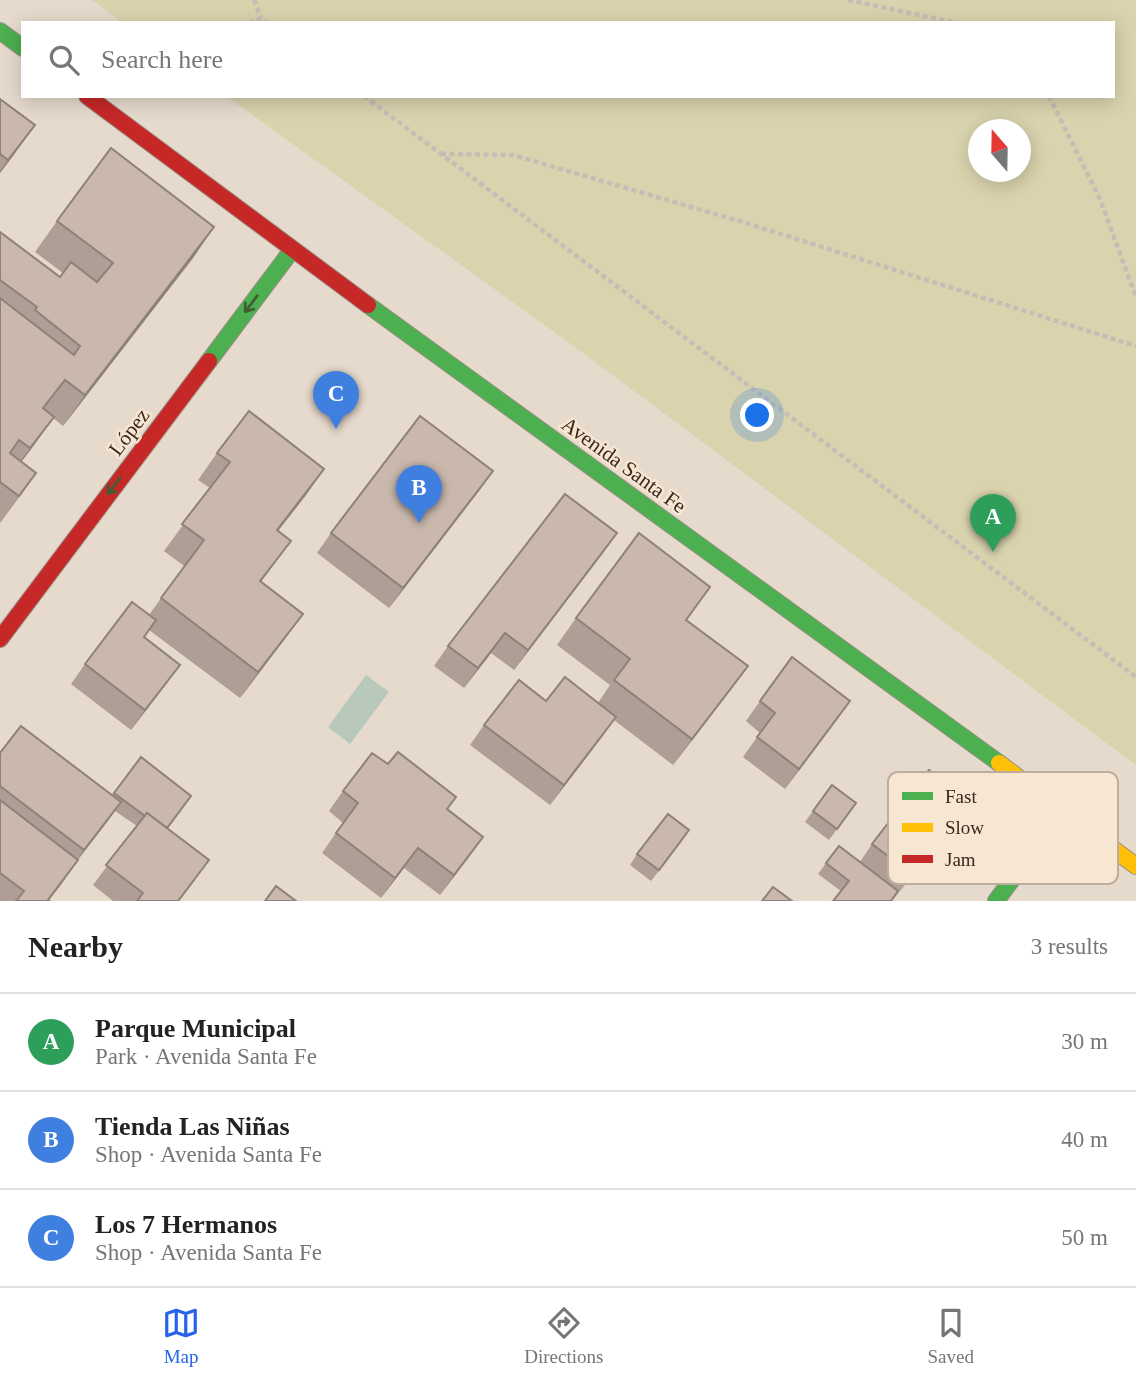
<!DOCTYPE html>
<meta charset="utf-8">
<style>
body{margin:0;font-family:Georgia,serif;background:#f2f2f2;color:#222}
.compass{position:absolute;left:968px;top:119px;width:63px;height:63px;border-radius:50%;background:#fff;box-shadow:0 4px 18px #0003;rotate:340deg}
.you{position:absolute;left:758px;top:416px;width:24px;height:24px;margin:-18px;border:5px solid #fff;border-radius:50%;background:#1a73e8;box-shadow:0 0 0 10px #1a73e833}
.badge{display:grid;place-items:center;width:46px;height:46px;border-radius:50%;background:#2563eb;color:#fff;font-size:23px;font-weight:700}
.pin{position:absolute;translate:-50% -58px;filter:drop-shadow(0 2px 4px #0008)}
.pin::after{content:'';position:absolute;top:37px;width:24px;height:21px;background:inherit;clip-path:polygon(0 0,100% 0,50% 100%)}
.list{margin:0;padding:0;list-style:none}
h2{display:flex;justify-content:space-between;align-items:center;height:91px;margin:0;padding:0 28px;font-size:30px}
h2 small{font-size:23px;font-weight:400;color:#767676}
.list li{display:grid;grid-template-columns:46px 1fr auto;gap:21px;align-items:center;box-sizing:border-box;height:98px;padding:0 28px;border-top:2px solid #e0e0e0}
.list b{display:block;font-size:26px;white-space:nowrap}
.list p{margin:0;font-size:23px;white-space:nowrap;color:#767676}
.list em{font-size:23px;font-style:normal;color:#767676}
.icon{flex:none;width:38px;height:38px;fill:none;stroke:currentColor;stroke-width:2;stroke-linecap:round;stroke-linejoin:round}
.map{position:relative;flex:none;width:1136px;height:901px;overflow:hidden}
.search{position:absolute;background:#fff;box-shadow:0 4px 18px #0003;left:21px;right:21px;top:21px;height:77px;display:flex;align-items:center;gap:18px;box-sizing:border-box;padding:0 24px;border-radius:0px;color:#767676;font-size:26px}
.sheet{height:385px;background:#fff}
nav{display:flex;justify-content:space-around;align-items:center;box-sizing:border-box;height:98px;border-top:2px solid #e0e0e0;background:#fff;font-size:19px;color:#767676}
nav a{display:grid;justify-items:center;gap:4px}
nav .on{color:#2563eb}
.map>svg:first-child{display:block}
.green{fill:#d9d3ae;fill-rule:evenodd}
.water{fill:#b8c9bc}
.lines{fill:none;stroke-linecap:round;stroke-linejoin:round}
.fast-casing{stroke:#9a8f85;stroke-width:18}
.slow-casing{stroke:#9a8f85;stroke-width:18}
.jam-casing{stroke:#9a8f85;stroke-width:18}
.path{stroke:#c6bdb6;stroke-width:4.5;stroke-dasharray:5 3.5;stroke-linecap:butt}
.fast{stroke:#4caf50;stroke-width:16}
.slow{stroke:#ffc107;stroke-width:16}
.jam{stroke:#c62828;stroke-width:16}
.wall{fill:#ae9e95}
.shaded-wall{fill:#8d8179}
.building{fill:#cab8ad;stroke:#8d8179;stroke-width:2}
.oneway{stroke:#415d31}
.labels{text-anchor:middle;stroke-width:5;stroke-linejoin:round;paint-order:stroke}
.street-label{font-size:21px;fill:#3a271d;stroke:#f7e7d2}
.key{fill:#f7e7d2;stroke:#bead9c;stroke-width:2}
.key-label{font-size:19px;fill:#3a271d}
</style>
<div class="map">
<svg width="1136" height="901" viewBox="0 0 1136 901">
<rect width="100%" height="100%" fill="#e6dacc"/>
<!-- green -->
<path class="green" d="M92 0H1136V765L564 339 226 96H1113V23H123ZM978 130H1020V172H978Z"/>
<!-- water -->
<polygon class="water" points="366,675 389,692 350,744 328,727"/>
<g class="lines">
<!-- fast casing -->
<g class="fast-casing">
<g id="fast">
<polyline points="0,31 23,48"/>
<polyline points="368,305 999,763"/>
<polyline points="209,361 292,250"/>
<polyline points="996,901 1064,810"/>
</g>
</g>
<!-- slow casing -->
<g class="slow-casing">
<polyline id="slow" points="999,763 1136,866"/>
</g>
<!-- jam casing -->
<g class="jam-casing">
<g id="jam">
<polyline points="87,96 368,305"/>
<polyline points="0,639 209,361"/>
</g>
</g>
<!-- path -->
<g class="path">
<polyline points="254,0 261,18"/>
<polyline points="848,0 957,23"/>
<polyline points="249,23 261,18 267,23"/>
<polyline points="364,96 1136,677"/>
<polyline points="1049,96 1100,199 1136,297"/>
<polyline points="441,154 513,155 746,223 1136,346"/>
</g>
<!-- fast -->
<use href="#fast" class="fast"/>
<!-- slow -->
<use href="#slow" class="slow"/>
<!-- jam -->
<use href="#jam" class="jam"/>
</g>
<!-- wall -->
<g class="wall">
<polygon points="0,99 35,125 0,173"/>
<polygon points="57,221 214,227 193,258 63,426 53,418 21,462 36,473 0,523 0,232 60,277 63,273 35,252"/>
<polygon points="217,453 324,469 306,495 278,531 291,541 261,581 284,640 240,698 149,630 144,637 166,684 131,730 71,684 85,664 149,615 184,566 164,551 210,488 198,480"/>
<polygon points="493,471 389,608 317,553 331,533"/>
<polygon points="617,533 514,670 491,653 464,688 434,666 448,646"/>
<polygon points="576,618 687,620 748,666 729,692 673,765 614,720 550,805 470,745 484,725 598,703 610,685 557,645"/>
<polygon points="760,701 850,701 785,789 743,757 760,733 746,721"/>
<polygon points="0,753 112,795 141,757 191,796 168,828 195,880 179,901 113,901 93,885 137,826 115,811 78,859 49,900 50,901 0,901"/>
<polygon points="388,764 456,797 447,810 483,837 440,895 404,868 381,898 322,853 343,823 329,811 343,791"/>
<polygon points="832,785 856,803 829,840 805,822"/>
<polygon points="954,820 892,901 833,901 841,891 818,874 826,863 860,862 872,844"/>
<polygon points="682,841 651,881 630,865 637,854"/>
</g>
<!-- shaded-wall -->
<g class="shaded-wall">
<polygon points="35,125 13,156 0,173 0,171 8,160"/>
<polygon points="214,227 193,258 63,426 85,395"/>
<polygon points="54,417 32,448 8,479 30,448"/>
<polygon points="324,469 306,495 258,556 277,530"/>
<polygon points="493,471 479,491 389,608 403,588"/>
<polygon points="36,473 14,504 0,523 19,496"/>
<polygon points="617,533 603,553 514,670 528,650"/>
<polygon points="291,541 272,567 242,607 260,581"/>
<polygon points="303,614 284,640 240,698 258,672"/>
<polygon points="505,633 491,653 464,688 478,668"/>
<polygon points="180,665 166,684 131,730 145,710"/>
<polygon points="748,666 729,692 673,765 692,739"/>
<polygon points="850,701 836,721 785,789 799,769"/>
<polygon points="616,717 602,737 550,805 564,785"/>
<polygon points="968,800 954,820 898,894 912,874"/>
<polygon points="121,802 107,822 70,870 84,850"/>
<polygon points="483,837 469,857 440,895 454,875"/>
<polygon points="418,848 404,868 381,898 395,878"/>
<polygon points="78,860 60,886 48,901 47,901"/>
<polygon points="209,860 179,901 178,901"/>
</g>
<!-- building -->
<g class="building">
<polygon points="0,99 35,125 8,160 0,154"/>
<polygon points="111,148 214,227 85,395 65,380 43,408 54,417 30,448 19,440 10,453 36,473 19,496 0,482 0,298 74,355 80,346 35,310 37,307 0,280 0,232 60,277 71,262 97,282 113,263 57,221"/>
<polygon points="249,411 324,469 277,530 291,541 260,581 303,614 258,672 161,598 204,540 182,524 230,462 217,453"/>
<polygon points="420,416 493,471 403,588 331,533"/>
<polygon points="565,494 617,533 528,650 505,633 478,668 448,646"/>
<polygon points="639,533 710,587 686,620 748,666 692,739 614,680 630,659 576,618"/>
<polygon points="132,602 156,620 144,637 180,665 145,710 85,664"/>
<polygon points="792,657 850,701 799,769 757,737 775,713 760,701"/>
<polygon points="565,677 616,717 564,785 484,725 519,680 546,701"/>
<polygon points="21,726 121,802 84,850 0,786 0,753"/>
<polygon points="398,752 456,797 447,809 483,837 454,875 418,848 395,878 336,833 358,803 343,791 372,753 388,764"/>
<polygon points="141,757 191,796 167,828 147,813 145,816 114,793"/>
<polygon points="929,770 968,800 912,874 872,844"/>
<polygon points="832,785 856,803 837,829 813,811"/>
<polygon points="0,800 78,860 48,900 50,901 16,901 24,891 0,873"/>
<polygon points="147,813 209,860 178,901 137,901 143,893 106,865"/>
<polygon points="668,814 689,830 659,870 637,854"/>
<polygon points="839,846 898,891 891,901 833,901 849,881 826,863"/>
<polygon points="276,886 296,901 265,901"/>
<polygon points="773,887 792,901 762,901"/>
</g>
<!-- one-way arrows -->
<defs><path id="oneway-shaft" d="M-6 0H5M1.5-3L5.5 0L1.5 3" fill="none" stroke-width="1.6" stroke-linecap="round" stroke-linejoin="round" transform="scale(1.75)"/></defs>
<g class="oneway">
<use href="#oneway-shaft" transform="translate(251 304) rotate(127)"/>
<use href="#oneway-shaft" transform="translate(114 486) rotate(127)"/>
</g>
<g class="labels">
<!-- street labels -->
<g class="street-label">
<text transform="translate(129 432) rotate(-53)" y="7">López</text>
<text transform="translate(624 465) rotate(36)" y="7">Avenida Santa Fe</text>
</g>
</g>
<!-- legend -->
<rect x="888" y="772" width="230" height="112" rx="10" class="key"/>
<rect x="902" y="792" width="31" height="8" fill="#4caf50"/>
<rect x="902" y="823" width="31" height="9" fill="#ffc107"/>
<rect x="902" y="855" width="31" height="8" fill="#c62828"/>
<g class="key-label">
<text x="945" y="803">Fast</text>
<text x="945" y="834">Slow</text>
<text x="945" y="866">Jam</text>
</g>
</svg>
<svg class="compass" viewBox="-18 -18 36 36"><path d="M0-13l5 13h-10z" fill="#e53935"/><path d="M0 13l5-13h-10z" fill="#767676"/></svg>
<div class="you"></div>
<div class="pin badge" style="left:993px;top:552px;background:#2e9e5b">A</div>
<div class="pin badge" style="left:419px;top:523px;background:#3f7fe0">B</div>
<div class="pin badge" style="left:336px;top:429px;background:#3f7fe0">C</div>
<div class="search"><svg class="icon" aria-label="search" viewBox="0 0 24 24"><circle cx="10" cy="10" r="6"/><path d="M15 15l6 6"/></svg>Search here</div>
</div>
<section class="sheet">
<h2>Nearby<small>3 results</small></h2>
<ul class="list">
<li><span class="badge" style="background:#2e9e5b">A</span><div><b>Parque Municipal</b><p>Park · Avenida Santa Fe</p></div><em>30 m</em></li>
<li><span class="badge" style="background:#3f7fe0">B</span><div><b>Tienda Las Niñas</b><p>Shop · Avenida Santa Fe</p></div><em>40 m</em></li>
<li><span class="badge" style="background:#3f7fe0">C</span><div><b>Los 7 Hermanos</b><p>Shop · Avenida Santa Fe</p></div><em>50 m</em></li>
</ul>
</section>
<nav>
<a class="on"><svg class="icon" aria-label="map" viewBox="0 0 24 24"><path d="M3 6l6-2 6 2 6-2v14l-6 2-6-2-6 2zM9 4v14M15 6v14"/></svg>Map</a>
<a><svg class="icon" aria-label="directions" viewBox="0 0 24 24"><path d="M12 3l9 9-9 9-9-9zM9 14v-3h6M13 9l2 2-2 2"/></svg>Directions</a>
<a><svg class="icon" aria-label="saved" viewBox="0 0 24 24"><path d="M7 4h10v16l-5-4-5 4z"/></svg>Saved</a>
</nav>
